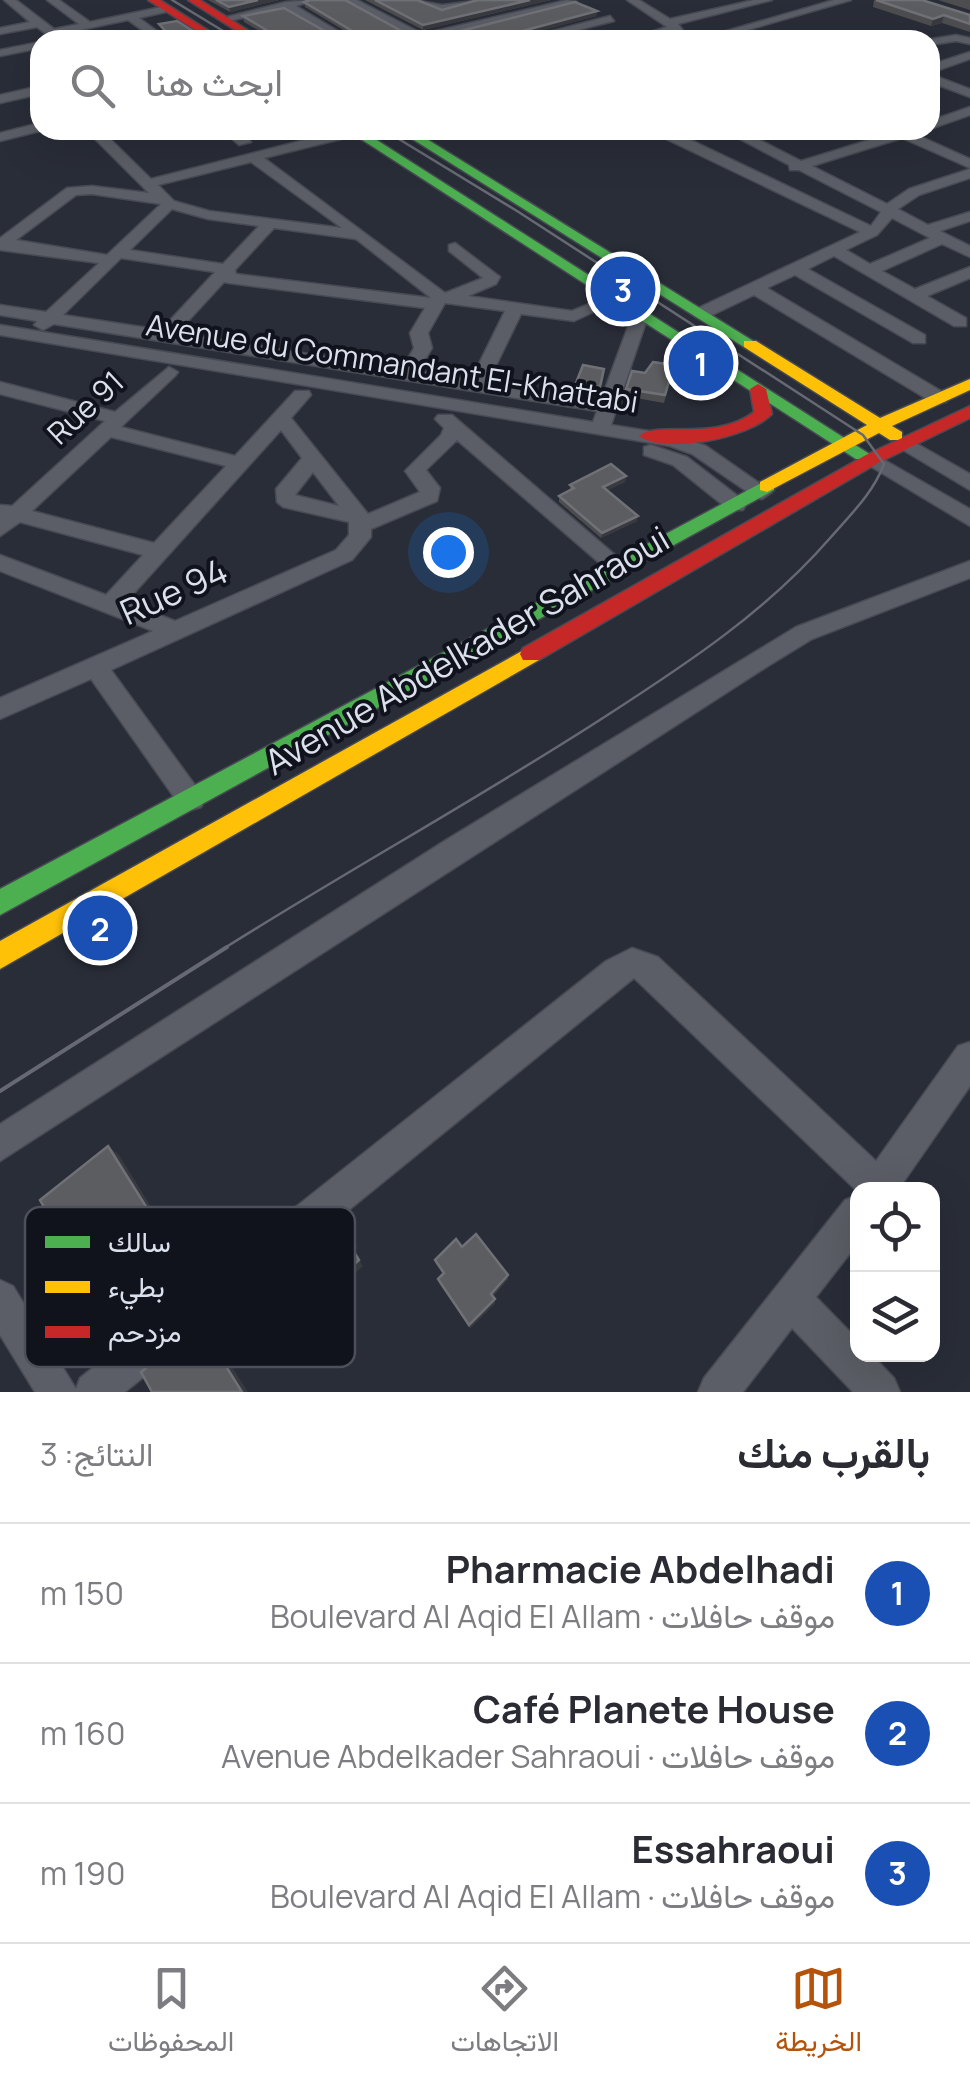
<!DOCTYPE html>
<html lang="ar">
<meta charset="utf-8">
<style>
body{margin:0;font-family:Manrope,Vazirmatn,sans-serif;background:#f2f2f3;color:#2b2b33;direction:rtl}
.controls{position:absolute;right:30px;bottom:30px;display:grid;overflow:hidden;border-radius:20px;box-shadow:0 10px 40px #0002}
.controls button{width:90px;height:90px;display:grid;place-items:center;padding:0;border:0;border-bottom:2px solid #e1e1e2;background:#fff;color:#2b2b33;font:50px sans-serif}
.you{position:absolute;left:448px;top:552px;width:35px;height:35px;margin:-25px;border:8px solid #fff;border-radius:50%;background:#1a73e8;box-shadow:0 0 0 15px #1a73e833}
.badge{display:grid;place-items:center;width:65px;height:65px;border-radius:50%;background:#b45309;color:#fff;font-size:32px;font-weight:700}
.pin{position:absolute;translate:-50% -50%;border:5px solid #fff;box-shadow:0 2px 10px #0006}
.list{margin:0;padding:0;list-style:none}
h2{display:flex;justify-content:space-between;align-items:center;height:130px;margin:0;padding:0 40px;font-size:42px}
h2 small{font-size:32px;font-weight:400;color:#7c7c81}
.list li{display:grid;grid-template-columns:65px 1fr auto;gap:30px;align-items:center;box-sizing:border-box;height:140px;padding:0 40px;border-top:2px solid #e1e1e2}
.list b{display:block;font-size:38px;white-space:nowrap}
.list p{margin:0;font-size:32px;white-space:nowrap;color:#7c7c81}
.list em{font-size:32px;font-style:normal;color:#7c7c81}
.icon{flex:none;width:55px;height:55px;fill:none;stroke:currentColor;stroke-width:2;stroke-linecap:round;stroke-linejoin:round}
.map{position:relative;flex:none;width:970px;height:1392px;overflow:hidden;direction:ltr}
.search{position:absolute;background:#fff;box-shadow:0 10px 40px #0002;left:30px;right:30px;top:30px;height:110px;display:flex;align-items:center;gap:25px;box-sizing:border-box;padding:0 35px;border-radius:30px;color:#7c7c81;font-size:38px}
.sheet{height:550px;background:#fff}
nav{display:flex;justify-content:space-around;align-items:center;box-sizing:border-box;height:140px;border-top:2px solid #e1e1e2;background:#fff;font-size:28px;color:#7c7c81}
nav a{display:grid;justify-items:center;gap:5px}
nav .on{color:#b45309}
.map>svg:first-child{display:block}
.lines{fill:none;stroke-linecap:round;stroke-linejoin:round}
.street-casing{stroke:#474a53;stroke-width:3}
.fast-casing{stroke:#474a53;stroke-width:3}
.slow-casing{stroke:#474a53;stroke-width:3}
.jam-casing{stroke:#474a53;stroke-width:3}
.street{fill:#5b5e66;fill-rule:evenodd}
.fast{fill:#4caf50;fill-rule:evenodd}
.slow{fill:#ffc107;fill-rule:evenodd}
.jam{fill:#c62828;fill-rule:evenodd}
.tram-far1{stroke:#676972;stroke-width:2.5}
.tram{stroke:#676972;stroke-width:4}
.wall{fill:#4d4d50}
.shaded-wall{fill:#383a3f}
.building{fill:#5c5d61;stroke:#707177;stroke-width:2.5}
.labels{text-anchor:middle;stroke-width:8;stroke-linejoin:round;paint-order:stroke}
.far-street-label{font-size:30px;fill:#dbe0ed;stroke:#10131c}
.street-label{font-size:35px;fill:#dbe0ed;stroke:#10131c}
.key{fill:#10131c;stroke:#4d505b;stroke-width:2.5}
.key-label{font-size:28px;fill:#dbe0ed}
</style>
<div class="map">
<svg width="970" height="1392" viewBox="0 0 970 1392">
<rect width="100%" height="100%" fill="#292d38"/>
<g class="lines">
<!-- street casing -->
<g class="street-casing">
<g id="street">
<polygon points="4,0 16,0 54,29 79,24 47,0 59,0 90,22 166,6 170,11 139,18 169,40 156,40 128,20 61,34 67,40 54,40 37,27 0,34 0,28 30,22"/>
<polygon points="315,0 296,6 353,40 339,40 285,9 224,22 219,19 286,2"/>
<polygon points="344,0 357,0 423,34 567,0 577,2 432,40 406,40 411,37"/>
<polygon points="414,0 442,5 483,0 441,11"/>
<polygon points="627,0 639,0 670,19 754,0 772,0 678,24 685,33 624,40 667,27"/>
<polygon points="834,0 851,0 713,40 695,40"/>
<polygon points="610,16 614,21 538,40 518,40"/>
<polygon points="956,35 970,38 970,44 956,41 930,45 930,40 926,40"/>
<polygon points="40,42 40,48 0,56 0,50"/>
<polygon points="970,52 970,59 930,73 930,65"/>
<polygon points="930,74 970,89 970,97 930,82"/>
<polygon points="40,86 40,94 0,103 0,95"/>
<polygon points="970,107 970,115 930,129 930,121"/>
<polygon points="40,123 40,130 44,130 0,141 0,133"/>
<path d="M86 130H101L151 179 344 130H362L361 134 264 158 445 293 483 278 449 251V245L455 243 500 277 496 284 468 296 572 311 616 293 624 298 574 321 521 314 488 382 601 400 633 313 647 309 649 313 611 425 674 435 706 446 772 492 762 499 755 497 692 454 670 446 0 335V325L593 422 597 411 54 324 43 330 34 325 37 321 0 315V305L46 312 99 263 0 250V238L67 188 92 186 149 193ZM251 162 342 228 209 211 174 201 158 185ZM92 194 161 204 107 255 16 240 76 195ZM172 209 208 219 259 226 223 264 130 250ZM274 228 356 239 431 298 236 274 235 270ZM121 258 215 272 161 330 63 315ZM224 282 229 283 425 308 410 333 414 348 402 369 177 333ZM445 303 505 311 471 380 418 371 432 348 428 333Z"/>
<polygon points="222,130 237,130 251,142 239,145"/>
<path d="M723 130H740L801 161 892 133 891 130H923L915 134 970 159V168L902 138 812 166 887 204 909 189 970 169V178L919 195 898 209 928 225 970 212V221L940 231 970 246V257L942 244 882 271 915 289 970 267V278L927 296 966 318V326H954L834 256 808 269 925 335V343H913L795 275 767 288 946 394V402H932L754 295 708 317H696V309L860 232 664 138V132H674L871 226 881 212 799 170H790L789 165ZM892 218 930 238 870 264 846 250 877 235Z"/>
<path d="M169 367 178 372 175 376 121 427 235 456 295 391H309L311 395 291 418 368 514 420 492 405 471 441 435 444 428 435 419 438 415H452L629 567 626 572H610L457 440 426 470 440 488 437 501 371 529V537L352 560 111 670 205 799 201 807 191 810 181 807 91 679 0 719V698L153 631 0 571V555L106 595 143 555 20 522 0 536V505L12 506 105 421 0 394V382L115 412ZM281 430 302 458 276 489 277 502 283 507 349 522V535L336 550 175 621 126 602ZM111 437 226 466 154 543 32 511ZM313 472 339 506 295 495Z"/>
<polygon points="905,437 970,474 970,490 898,447 895,443"/>
<polygon points="651,445 687,457 743,500 746,505 743,510 729,510 673,465 644,455 644,447"/>
<polygon points="872,453 970,509 970,526 865,463 862,459"/>
<polygon points="970,561 970,578 812,639 768,666 0,1161 0,1124 446,840 796,627"/>
<polygon points="632,948 658,957 876,1161 958,1046 970,1042 970,1086 898,1190 858,1192 634,978 125,1392 35,1392 0,1335 0,1280 13,1286 76,1389 80,1378 606,961"/>
<polygon points="858,1195 858,1243 816,1297 858,1340 858,1354 871,1354 894,1378 900,1392 853,1392 792,1328 743,1392 698,1392 704,1378 845,1200"/>
</g>
</g>
<!-- fast casing -->
<g class="fast-casing">
<g id="fast">
<polygon points="347,130 361,130 871,455 868,459 856,459"/>
<polygon points="398,130 412,130 758,344 744,347"/>
<polygon points="767,480 774,482 774,490 0,915 0,889"/>
</g>
</g>
<!-- slow casing -->
<g class="slow-casing">
<g id="slow">
<polygon points="744,341 756,341 880,418 970,379 970,390 892,426 902,432 902,440 890,440 879,433 767,492 760,490 760,482 867,425 744,347"/>
<polygon points="531,646 539,648 542,654 539,660 0,969 0,941"/>
</g>
</g>
<!-- jam casing -->
<g class="jam-casing">
<g id="jam">
<polygon points="148,0 160,0 217,36 208,38"/>
<polygon points="188,0 200,0 263,40 251,40"/>
<path d="M758 384 766 389 772 414C749 438 665 455 639 436 659 420 714 442 754 412L750 389Z"/>
<polygon points="970,406 970,418 878,463 539,660 523,660 520,654 523,648 866,455"/>
</g>
</g>
<!-- street -->
<use href="#street" class="street"/>
<!-- fast -->
<use href="#fast" class="fast"/>
<!-- slow -->
<use href="#slow" class="slow"/>
<!-- jam -->
<use href="#jam" class="jam"/>
<!-- tram-far1 -->
<g class="tram-far1">
<polyline points="172,0 238,40"/>
<path d="M223 949C350 869 481 797 606 716 688 663 767 611 831 537 852 513 873 493 884 464L863 435 517 211 384 130"/>
</g>
<!-- tram -->
<polyline class="tram" points="0,1091 227,947"/>
</g>
<!-- wall -->
<g class="wall">
<polygon points="208,0 279,0 230,12"/>
<polygon points="365,0 416,0 442,10 478,0 551,0 423,30"/>
<polygon points="874,0 970,15 970,32 942,23 931,26 873,7"/>
<polygon points="938,0 970,0 970,10"/>
<polygon points="304,2 406,38 433,38 597,11 596,16 517,37 549,40 275,40 244,22 243,16 337,38 355,37 305,7"/>
<polygon points="683,354 701,358 694,389 675,386"/>
<polygon points="674,365 664,403 625,396 626,389 645,373"/>
<polygon points="604,369 600,392 576,388 576,383"/>
<polygon points="626,476 625,482 607,490 637,521 601,538 559,502 559,496 570,491 570,485"/>
<polygon points="462,1247 508,1279 493,1296 495,1299 495,1303 470,1328 439,1283 438,1279 443,1274 436,1264 435,1260"/>
</g>
<!-- shaded-wall -->
<g class="shaded-wall">
<polygon points="258,0 279,0 230,12 229,7"/>
<polygon points="530,0 551,0 423,30 423,25"/>
<polygon points="597,11 596,16 515,38 515,33"/>
<polygon points="944,15 942,23 931,26 933,19"/>
<polygon points="626,476 625,482 603,493 603,487"/>
<polygon points="638,516 637,521 601,538 602,533"/>
<polygon points="108,1146 119,1155 161,1223 145,1237 149,1245 99,1289 87,1284 135,1230"/>
<polygon points="354,1240 357,1247 353,1250 349,1244"/>
<polygon points="359,1260 363,1266 281,1338 275,1334"/>
<polygon points="508,1275 508,1279 491,1297 491,1294"/>
<polygon points="495,1299 495,1303 470,1328 469,1325"/>
<polygon points="266,1319 273,1324 230,1364 248,1392 242,1392 222,1360"/>
</g>
<!-- building -->
<g class="building">
<polygon points="216,0 258,0 229,7"/>
<polygon points="310,0 345,0 403,32 406,38 433,38 575,2 597,11 515,33 518,38 549,38 540,40 283,40 243,16 284,8 337,38 355,37 354,32 304,2"/>
<polygon points="375,0 417,0 442,10 478,0 530,0 423,25"/>
<polygon points="876,0 922,0 970,15 970,24 944,15 933,19"/>
<polygon points="177,21 207,40 172,40 174,40 159,24"/>
<polygon points="683,354 701,358 696,381 677,378"/>
<polygon points="653,362 674,365 665,395 626,389 632,371 645,373"/>
<polygon points="583,365 604,369 600,387 576,383"/>
<polygon points="611,464 626,476 603,487 638,516 602,533 559,496 574,488 570,485"/>
<polygon points="108,1146 152,1216 135,1230 139,1239 87,1284 40,1200"/>
<polygon points="338,1216 354,1240 349,1244 359,1260 275,1334 266,1319 222,1360 242,1392 152,1392 141,1372 220,1308 224,1313 250,1290 248,1286"/>
<polygon points="476,1234 508,1275 491,1294 495,1299 469,1325 438,1279 444,1273 435,1260 456,1239 462,1247"/>
</g>
<g class="labels">
<!-- far-street labels -->
<g class="far-street-label">
<text transform="translate(392 364) rotate(9)" y="10">Avenue du Commandant El-Khattabi</text>
<text transform="translate(86 408) rotate(-43)" y="10">Rue 91</text>
</g>
<!-- street labels -->
<g class="street-label">
<text transform="translate(174 592) rotate(-24)" y="12">Rue 94</text>
<text transform="translate(467 651) rotate(-30)" y="12">Avenue Abdelkader Sahraoui</text>
</g>
</g>
<!-- legend -->
<rect x="25" y="1207" width="330" height="160" rx="15" class="key"/>
<rect x="45" y="1236" width="45" height="12" fill="#4caf50"/>
<rect x="45" y="1281" width="45" height="12" fill="#ffc107"/>
<rect x="45" y="1326" width="45" height="12" fill="#c62828"/>
<g class="key-label">
<text x="108" y="1252">سالك</text>
<text x="108" y="1297">بطيء</text>
<text x="108" y="1342">مزدحم</text>
</g>
</svg>
<div class="controls">
<button><svg class="icon" aria-label="locate" viewBox="0 0 24 24"><circle cx="12" cy="12" r="6"/><path d="M12 2v4M12 18v4M2 12h4M18 12h4"/></svg></button>
<button><svg class="icon" aria-label="layers" viewBox="0 0 24 24"><path d="M12 4l9 5-9 5-9-5zM3 14l9 5 9-5"/></svg></button>
</div>
<div class="you"></div>
<div class="pin badge" style="left:701px;top:363px;background:#1a4fb4">1</div>
<div class="pin badge" style="left:100px;top:928px;background:#1a4fb4">2</div>
<div class="pin badge" style="left:623px;top:289px;background:#1a4fb4">3</div>
<div class="search"><svg class="icon" aria-label="search" viewBox="0 0 24 24"><circle cx="10" cy="10" r="6"/><path d="M15 15l6 6"/></svg>ابحث هنا</div>
</div>
<section class="sheet">
<h2>بالقرب منك<small>النتائج: 3</small></h2>
<ul class="list">
<li><span class="badge" style="background:#1a4fb4">1</span><div><b>Pharmacie Abdelhadi</b><p>موقف حافلات · Boulevard Al Aqid El Allam</p></div><em>150 m</em></li>
<li><span class="badge" style="background:#1a4fb4">2</span><div><b>Café Planete House</b><p>موقف حافلات · Avenue Abdelkader Sahraoui</p></div><em>160 m</em></li>
<li><span class="badge" style="background:#1a4fb4">3</span><div><b>Essahraoui</b><p>موقف حافلات · Boulevard Al Aqid El Allam</p></div><em>190 m</em></li>
</ul>
</section>
<nav>
<a class="on"><svg class="icon" aria-label="map" viewBox="0 0 24 24"><path d="M3 6l6-2 6 2 6-2v14l-6 2-6-2-6 2zM9 4v14M15 6v14"/></svg>الخريطة</a>
<a><svg class="icon" aria-label="directions" viewBox="0 0 24 24"><path d="M12 3l9 9-9 9-9-9zM9 14v-3h6M13 9l2 2-2 2"/></svg>الاتجاهات</a>
<a><svg class="icon" aria-label="saved" viewBox="0 0 24 24"><path d="M7 4h10v16l-5-4-5 4z"/></svg>المحفوظات</a>
</nav>
